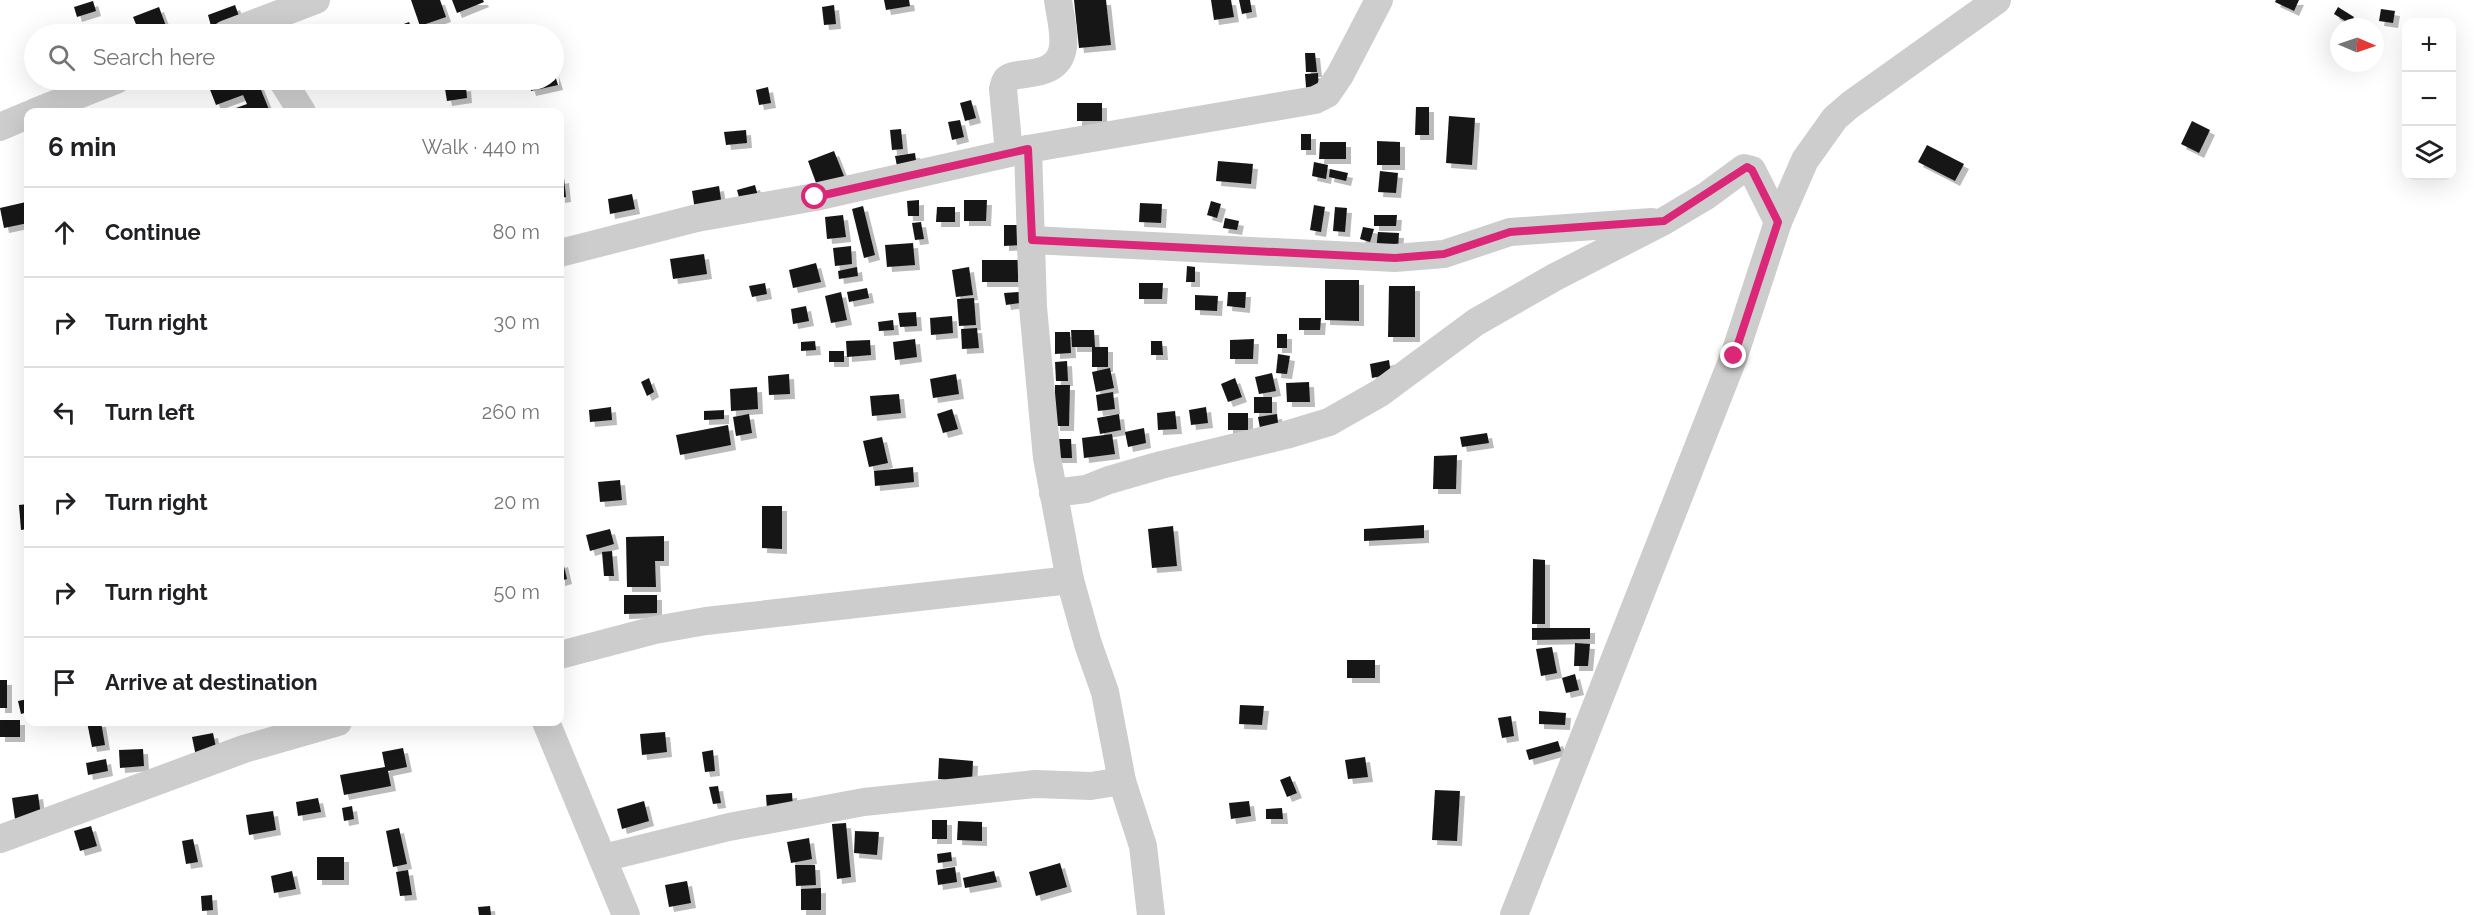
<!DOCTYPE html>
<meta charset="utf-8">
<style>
body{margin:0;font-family:Raleway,sans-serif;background:#f2f2f2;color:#202124}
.controls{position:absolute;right:18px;top:18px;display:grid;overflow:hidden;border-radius:12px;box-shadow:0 6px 24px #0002}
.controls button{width:54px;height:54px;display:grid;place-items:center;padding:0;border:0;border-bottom:2px solid #e0e0e0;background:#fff;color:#202124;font:30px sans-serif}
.compass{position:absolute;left:2330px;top:18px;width:54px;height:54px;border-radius:50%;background:#fff;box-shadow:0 6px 24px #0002;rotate:92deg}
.stop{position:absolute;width:18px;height:18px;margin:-14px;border:4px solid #db2777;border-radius:50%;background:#fff}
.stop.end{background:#db2777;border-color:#fff;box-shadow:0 2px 6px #0008}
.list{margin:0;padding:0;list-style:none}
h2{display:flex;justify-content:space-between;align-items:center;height:78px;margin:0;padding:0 24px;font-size:26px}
h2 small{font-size:20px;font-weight:400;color:#757577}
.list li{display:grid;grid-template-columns:39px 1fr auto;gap:18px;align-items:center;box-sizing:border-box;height:90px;padding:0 24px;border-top:2px solid #e0e0e0}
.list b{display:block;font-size:22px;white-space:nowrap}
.list em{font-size:20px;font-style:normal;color:#757577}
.icon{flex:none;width:33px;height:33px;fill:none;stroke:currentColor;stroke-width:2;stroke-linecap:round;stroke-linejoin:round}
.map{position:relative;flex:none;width:2474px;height:915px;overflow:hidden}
.search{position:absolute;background:#fff;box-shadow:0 6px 24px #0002;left:24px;top:24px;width:540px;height:66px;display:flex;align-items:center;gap:15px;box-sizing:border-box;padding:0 21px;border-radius:33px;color:#757577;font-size:22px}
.panel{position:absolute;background:#fff;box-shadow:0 6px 24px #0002;left:24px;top:108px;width:540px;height:618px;border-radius:12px}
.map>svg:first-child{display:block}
.building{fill:#171717;filter:url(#shadow)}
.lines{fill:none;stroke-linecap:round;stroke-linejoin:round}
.minor{stroke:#cdcdcd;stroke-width:28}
.route{stroke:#db2777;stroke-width:8}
</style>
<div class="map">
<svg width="2474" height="915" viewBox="0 0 2474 915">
<defs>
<filter id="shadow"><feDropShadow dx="5" dy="5" stdDeviation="0" flood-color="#0004"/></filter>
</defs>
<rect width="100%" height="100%" fill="#fff"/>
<!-- building -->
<g class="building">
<polygon points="411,0 440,0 446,17 420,26"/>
<polygon points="452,0 483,0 484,2 457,13"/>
<polygon points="884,0 909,0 910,6 886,10"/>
<polygon points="1074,0 1106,0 1111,45 1079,48"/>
<polygon points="1211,0 1231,0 1234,17 1214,20"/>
<polygon points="1239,0 1250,0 1252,12 1242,14"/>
<polygon points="2276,0 2299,0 2294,11 2275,2"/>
<polygon points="93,1 96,11 77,17 74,7"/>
<polygon points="235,5 239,16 211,26 208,15"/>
<polygon points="834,5 836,24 824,25 822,7"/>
<polygon points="159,7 166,26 140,34 133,17"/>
<polygon points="2338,7 2354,17 2350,24 2334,14"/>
<polygon points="2381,9 2395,11 2393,23 2379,21"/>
<polygon points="409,22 414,34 378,34"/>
<polygon points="1305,53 1315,53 1317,72 1306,72"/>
<polygon points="554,72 558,85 531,91 528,80 554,80"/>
<polygon points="1318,73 1319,99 1307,100 1305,74"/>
<polygon points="230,80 257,80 270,112 225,112 247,104 243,95 216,105 209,87"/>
<polygon points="466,86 467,98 447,101 445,89"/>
<polygon points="768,87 771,103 759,105 756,90"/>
<polygon points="971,100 976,118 965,121 960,103"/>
<rect x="1077" y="103" width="25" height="18"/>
<polygon points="1416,107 1429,107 1429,135 1415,135"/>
<polygon points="1449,116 1475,118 1472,165 1446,163"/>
<polygon points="960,120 964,137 952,140 948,122"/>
<polygon points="2192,121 2210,130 2199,153 2181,144"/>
<polygon points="901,129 903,149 892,150 890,130"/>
<polygon points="746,130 747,143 726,145 724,132"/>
<rect x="1301" y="134" width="10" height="16"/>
<polygon points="1377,141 1400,142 1400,165 1377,165"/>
<polygon points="1320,142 1346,142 1346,159 1319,159"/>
<polygon points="1927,145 1964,164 1955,181 1918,162"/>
<polygon points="834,151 846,181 819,191 808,161"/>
<polygon points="915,153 917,168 898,171 895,156"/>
<polygon points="1218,161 1253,164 1251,184 1216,181"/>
<polygon points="1314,162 1328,165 1326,179 1312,176"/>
<polygon points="1330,169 1348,173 1346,181 1329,177"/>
<polygon points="1380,171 1398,173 1396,193 1378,192"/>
<polygon points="564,178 566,197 560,198 560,179"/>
<polygon points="755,185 761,207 743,212 737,190"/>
<polygon points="719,186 722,206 695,210 692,191"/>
<polygon points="632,194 635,209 610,214 608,199"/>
<polygon points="919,200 919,216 908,216 907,201"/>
<polygon points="964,200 987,200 986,221 964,221"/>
<polygon points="1211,201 1221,204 1217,218 1207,215"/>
<polygon points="26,202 28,223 4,228 0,208"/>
<polygon points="1140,203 1162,204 1161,223 1139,222"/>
<polygon points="1314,205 1325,207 1321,232 1310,230"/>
<polygon points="863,206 875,255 864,258 852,209"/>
<polygon points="937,207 955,207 955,222 936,222"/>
<polygon points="1335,207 1347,208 1345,232 1333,231"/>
<polygon points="843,215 846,237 827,239 825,217"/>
<polygon points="1374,215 1397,215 1396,226 1374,226"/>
<polygon points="1225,218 1239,221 1237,230 1223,228"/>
<polygon points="921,222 924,239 915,240 912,223"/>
<polygon points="1004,225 1023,225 1023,245 1004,246"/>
<polygon points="1363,227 1374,229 1370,242 1360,239"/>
<polygon points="1378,232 1399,233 1398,250 1376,249"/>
<polygon points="913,243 915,265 887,267 885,245"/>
<polygon points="851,246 852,264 835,266 833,248"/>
<polygon points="704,254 707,274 673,279 670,259"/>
<rect x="982" y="260" width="36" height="22"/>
<polygon points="816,263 821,282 793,288 789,270"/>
<polygon points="1187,266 1195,267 1195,282 1186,282"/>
<polygon points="857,267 858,276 839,279 838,271"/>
<polygon points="969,267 973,295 956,297 952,270"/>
<polygon points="1325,280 1359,280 1359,321 1325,320"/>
<polygon points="765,283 767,294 752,297 749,286"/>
<polygon points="1139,283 1163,283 1162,299 1139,299"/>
<polygon points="1389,286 1415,286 1415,337 1388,337"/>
<polygon points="867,288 869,298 849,302 847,292"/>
<polygon points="841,292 847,320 831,323 825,296"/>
<polygon points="1019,292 1020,303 1006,305 1004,293"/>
<polygon points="1228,292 1246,292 1245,308 1227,306"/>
<polygon points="1195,295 1218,296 1217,311 1195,310"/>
<polygon points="974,298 976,325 959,326 957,299"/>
<polygon points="806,306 809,321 793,324 791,309"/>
<polygon points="916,312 917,326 900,327 898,313"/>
<polygon points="952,316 953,333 931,335 930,318"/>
<polygon points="1299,318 1321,318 1320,330 1299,330"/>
<polygon points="893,320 894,330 879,331 878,322"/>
<polygon points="977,328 979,348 962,349 961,329"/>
<polygon points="1071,330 1094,330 1095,347 1108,347 1108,367 1092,367 1092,347 1072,347"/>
<polygon points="1055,332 1070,332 1071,353 1055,354"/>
<rect x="1277" y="334" width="10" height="14"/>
<polygon points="915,339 917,357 895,360 893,342"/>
<polygon points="1254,339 1253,359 1230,359 1230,340"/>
<polygon points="870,340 871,355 847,357 846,341"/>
<polygon points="815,341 816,350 801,351 801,342"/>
<polygon points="1151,341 1162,341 1163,355 1151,355"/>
<rect x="829" y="351" width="15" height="11"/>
<polygon points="1278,354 1290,356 1287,374 1276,373"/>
<polygon points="1389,360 1391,374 1372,378 1370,364"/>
<polygon points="1067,361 1068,381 1056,381 1055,362"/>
<polygon points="1110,368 1114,388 1096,392 1092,372"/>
<polygon points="1272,373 1276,391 1259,394 1255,377"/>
<polygon points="789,374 790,394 769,395 768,376"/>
<polygon points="956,374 959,394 933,398 930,379"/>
<polygon points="649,378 654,392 647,396 641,382"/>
<polygon points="1235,378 1242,397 1228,402 1221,384"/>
<polygon points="1309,382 1310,402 1287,402 1286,383"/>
<polygon points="1055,385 1070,385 1069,426 1055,426"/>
<polygon points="757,387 758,409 731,411 730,389"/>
<polygon points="1113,392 1115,409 1098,411 1096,395"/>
<polygon points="899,394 901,413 872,416 870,396"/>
<rect x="1254" y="397" width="18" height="16"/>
<polygon points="611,407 612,420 590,422 589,410"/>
<polygon points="1206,407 1208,423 1191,425 1189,410"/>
<polygon points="952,409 958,429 943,433 937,414"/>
<polygon points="724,410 724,419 704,420 704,411"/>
<polygon points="1175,411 1177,429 1158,430 1157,413"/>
<rect x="1228" y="413" width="20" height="17"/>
<polygon points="749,414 752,433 736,436 733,417"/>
<polygon points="1119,414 1121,430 1100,434 1097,418"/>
<polygon points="1277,414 1279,431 1261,434 1258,417"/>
<polygon points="728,425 731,445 680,455 676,435"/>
<polygon points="1144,428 1146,443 1128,447 1125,432"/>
<polygon points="1487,433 1489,443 1462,447 1460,437"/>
<polygon points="1112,434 1115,454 1084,458 1082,438"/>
<polygon points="882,437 888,463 869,467 863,441"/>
<polygon points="1052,439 1071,439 1072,458 1052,458"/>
<polygon points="1457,455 1456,489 1433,489 1434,456"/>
<polygon points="913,467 914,482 875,486 874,471"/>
<polygon points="620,480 622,500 600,502 598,482"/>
<polygon points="28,504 28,529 21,530 19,505"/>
<polygon points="762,506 782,506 782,549 762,548"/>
<polygon points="1424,525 1424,538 1364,541 1364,529"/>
<polygon points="1173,526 1177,566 1152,568 1148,529"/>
<polygon points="610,529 614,544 590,551 586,535"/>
<polygon points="664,536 664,561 655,561 656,587 627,587 626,537"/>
<polygon points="612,551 614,576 604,576 602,552"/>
<polygon points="1533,559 1545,560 1545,624 1532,624"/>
<polygon points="563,562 567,579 560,581 560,563"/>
<polygon points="624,595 657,595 657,613 624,614"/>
<polygon points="1532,628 1590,628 1590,639 1532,640"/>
<polygon points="1575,643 1590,644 1588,666 1574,666"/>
<polygon points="1552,647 1557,673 1541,676 1536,649"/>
<rect x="1347" y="660" width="28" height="18"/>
<polygon points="1575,674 1579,690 1566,693 1562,678"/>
<rect x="0" y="680" width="7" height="28"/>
<polygon points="28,699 28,712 21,714 18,701"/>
<polygon points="1240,705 1264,706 1262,725 1239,724"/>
<polygon points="1539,711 1566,713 1565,725 1539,724"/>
<polygon points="1511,716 1514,736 1502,738 1498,718"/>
<rect x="0" y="720" width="20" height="17"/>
<polygon points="87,722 101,722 105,745 92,747"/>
<polygon points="665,732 667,752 642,755 640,734"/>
<polygon points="213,733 218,757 197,761 192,737"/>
<polygon points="1558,741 1561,751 1529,760 1526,750"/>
<polygon points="403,748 407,767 388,771 391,786 344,795 340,775 385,767 382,752"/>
<polygon points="143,749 144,766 120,768 119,750"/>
<polygon points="713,750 715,771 705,772 702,752"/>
<polygon points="1365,757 1368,777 1348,779 1345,760"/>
<polygon points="939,758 973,761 972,782 938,779"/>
<polygon points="106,759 108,771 88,775 86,763"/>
<polygon points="1290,776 1297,793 1287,797 1280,780"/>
<polygon points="718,786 721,803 713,804 709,787"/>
<polygon points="1435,790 1460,791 1457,841 1432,840"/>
<polygon points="792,793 793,808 767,810 766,795"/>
<polygon points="38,794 41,816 15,819 12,798"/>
<polygon points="318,798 321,812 298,816 296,802"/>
<polygon points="644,801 649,821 622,829 617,809"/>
<polygon points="1249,801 1251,816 1231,819 1229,803"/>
<polygon points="352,806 354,819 344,821 342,808"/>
<polygon points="1282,808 1283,819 1266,819 1266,809"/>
<polygon points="273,811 276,830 249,835 246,815"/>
<rect x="932" y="820" width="15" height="19"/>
<polygon points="958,821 982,822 982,841 957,840"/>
<polygon points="846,823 851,877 837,879 832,824"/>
<polygon points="91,826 97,846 80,851 74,831"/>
<polygon points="399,828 407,864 393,867 386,831"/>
<polygon points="855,831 879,832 877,855 854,853"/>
<polygon points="809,838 812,859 791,863 787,842"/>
<polygon points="193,839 198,862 186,864 182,841"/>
<polygon points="951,852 952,861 938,863 937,854"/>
<rect x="317" y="857" width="27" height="23"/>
<polygon points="1060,863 1067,887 1036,896 1029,872"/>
<polygon points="795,865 815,865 816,885 796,886"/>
<polygon points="955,867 957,882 938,885 936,870"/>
<polygon points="408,870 412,895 400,896 396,872"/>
<polygon points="292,871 296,889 274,893 271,876"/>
<polygon points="994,871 997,882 965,888 963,878"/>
<polygon points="687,881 691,903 669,907 665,885"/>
<polygon points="821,888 821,910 801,910 801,889"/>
<polygon points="212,895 213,910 202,911 201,896"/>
<polygon points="490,906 491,915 479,915 478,907"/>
</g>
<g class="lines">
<!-- minor -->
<g class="minor">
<polyline points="226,34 316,0"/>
<polyline points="282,80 302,112"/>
<polyline points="35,112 116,80"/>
<polyline points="0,127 28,115"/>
<polyline points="1028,149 1033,307 1047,458 1070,580 1088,644 1105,692 1122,781 1143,846 1151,915"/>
<path d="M1009 153 1003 89C1004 86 1004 83 1006 80 1014 69 1058 82 1063 47 1065 32 1060 15 1058 0"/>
<polyline points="1032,240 1395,258 1444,254 1510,232 1652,222"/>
<polyline points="560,253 697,218 815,197 1028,149 1315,100 1327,94 1340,75 1379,0"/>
<polyline points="1053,493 1086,489 1109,480 1161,465 1286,435 1329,422 1380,393 1476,322 1555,277 1664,221 1706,196 1744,168 1752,170 1778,222"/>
<polyline points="560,655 655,630 706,621 1070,580"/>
<polyline points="546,722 626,915"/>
<polyline points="0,839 244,749 338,722"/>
<polyline points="603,858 729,827 864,802 1035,784 1091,786 1122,781"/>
<polyline points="1514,915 1734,356 1778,222 1805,160 1835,118 1850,105 1997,0"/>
</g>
</g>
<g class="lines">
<!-- route -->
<polyline class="route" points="815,197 1028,149 1032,240 1395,258 1444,254 1510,232 1664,221 1747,167 1752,170 1778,222 1734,356"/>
</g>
</svg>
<div class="controls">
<button>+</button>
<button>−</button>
<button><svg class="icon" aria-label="layers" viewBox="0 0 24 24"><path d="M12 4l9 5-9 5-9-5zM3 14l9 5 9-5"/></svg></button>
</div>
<svg class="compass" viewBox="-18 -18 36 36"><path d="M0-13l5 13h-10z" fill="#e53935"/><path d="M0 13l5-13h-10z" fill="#757577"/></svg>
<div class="stop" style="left:815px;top:197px"></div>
<div class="stop end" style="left:1734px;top:356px"></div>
<div class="search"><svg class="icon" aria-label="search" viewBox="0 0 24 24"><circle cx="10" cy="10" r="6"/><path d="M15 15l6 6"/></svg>Search here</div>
<section class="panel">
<h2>6 min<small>Walk · 440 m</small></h2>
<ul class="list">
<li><svg class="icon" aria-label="ahead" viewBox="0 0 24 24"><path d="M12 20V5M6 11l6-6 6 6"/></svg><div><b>Continue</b></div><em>80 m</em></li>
<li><svg class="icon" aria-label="right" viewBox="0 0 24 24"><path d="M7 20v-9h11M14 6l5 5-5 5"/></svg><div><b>Turn right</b></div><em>30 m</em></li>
<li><svg class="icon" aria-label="left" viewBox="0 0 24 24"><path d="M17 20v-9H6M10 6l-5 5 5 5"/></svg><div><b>Turn left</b></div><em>260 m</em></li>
<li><svg class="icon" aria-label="right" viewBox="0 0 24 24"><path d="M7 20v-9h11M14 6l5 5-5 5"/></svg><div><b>Turn right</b></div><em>20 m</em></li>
<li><svg class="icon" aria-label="right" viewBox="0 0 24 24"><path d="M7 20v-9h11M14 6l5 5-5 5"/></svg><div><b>Turn right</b></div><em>50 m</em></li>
<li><svg class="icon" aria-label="arrive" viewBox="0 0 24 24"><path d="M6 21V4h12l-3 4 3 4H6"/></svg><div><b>Arrive at destination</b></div></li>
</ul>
</section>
</div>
